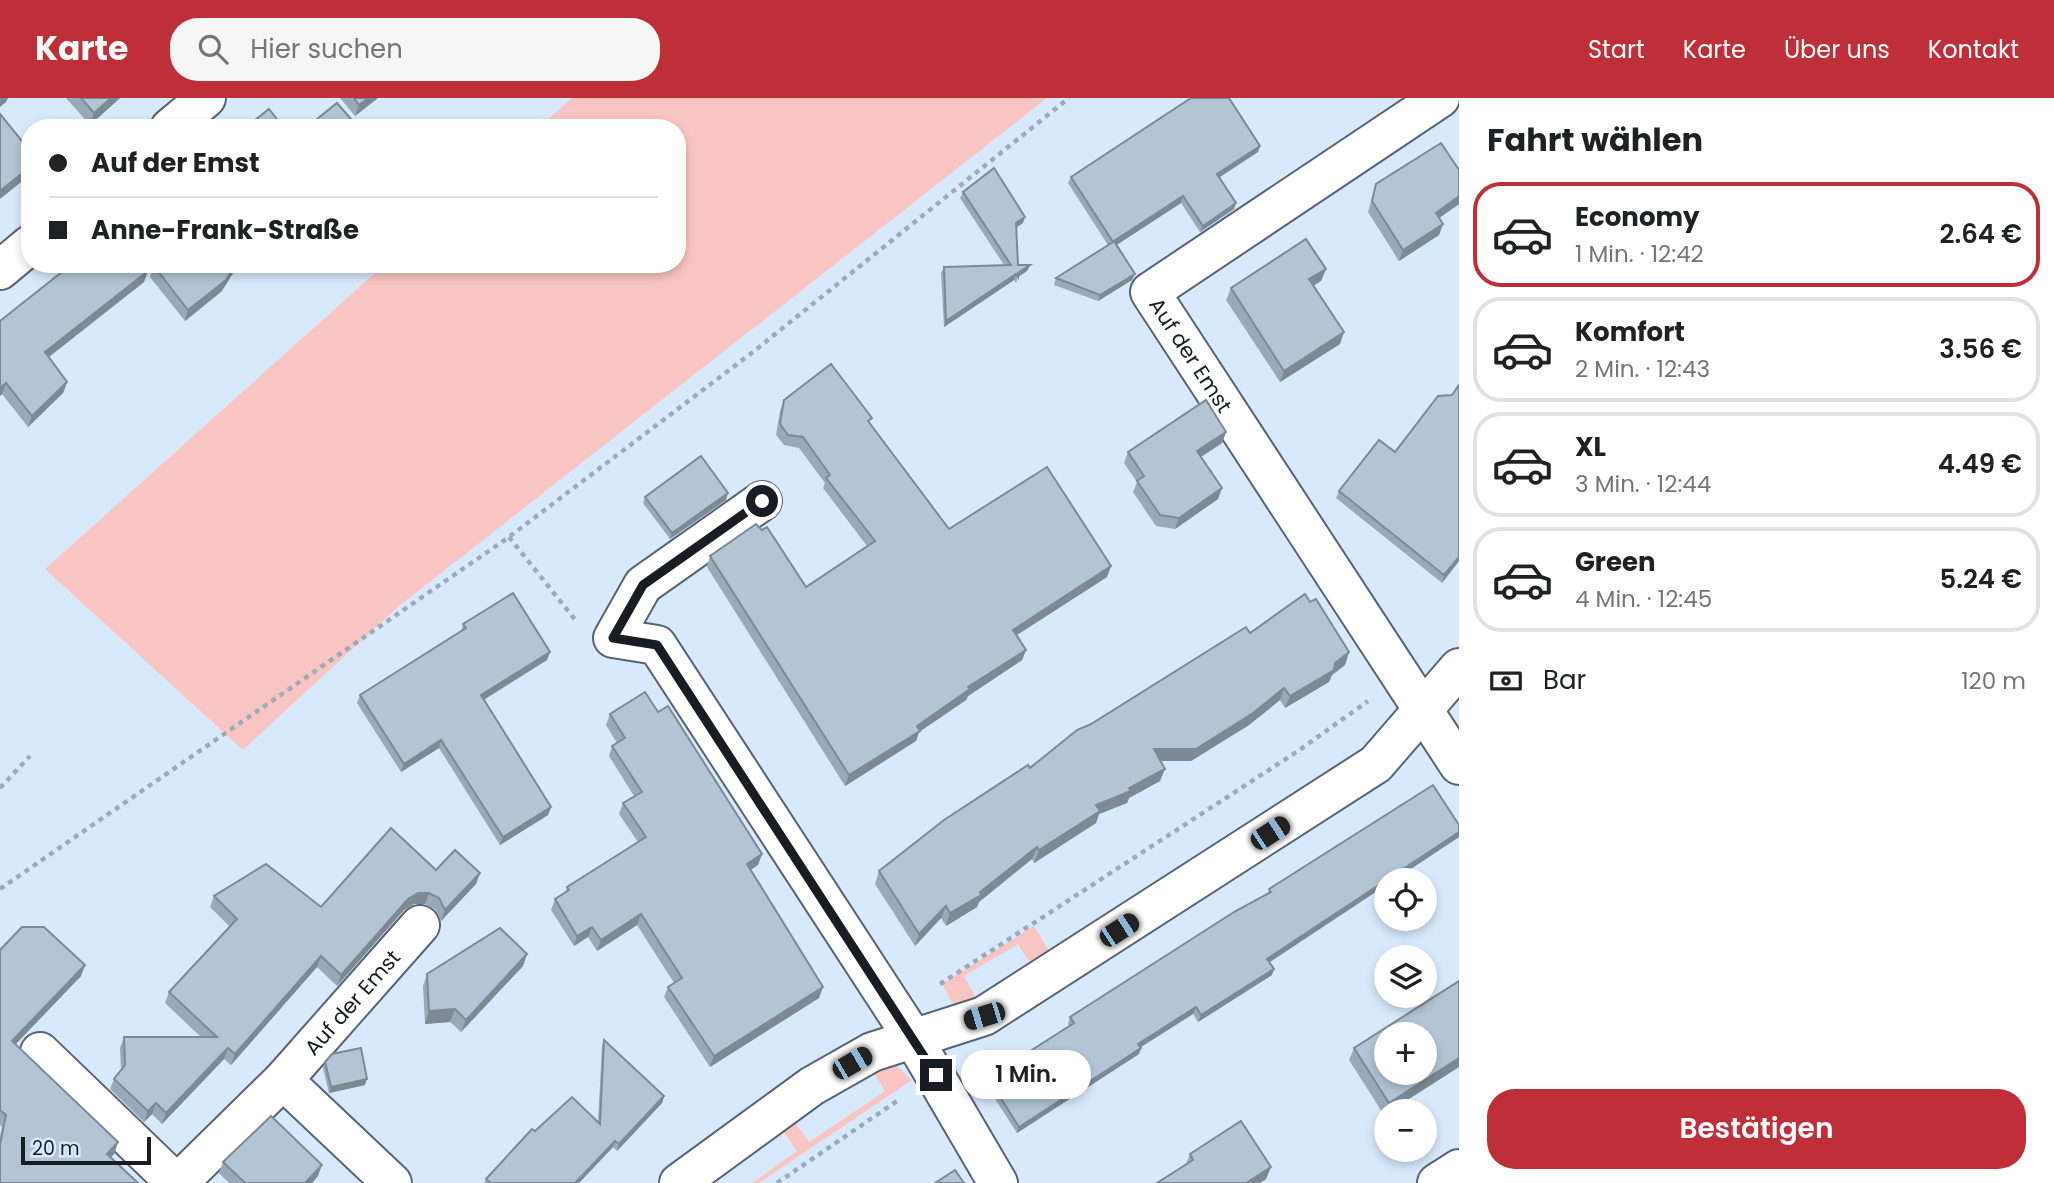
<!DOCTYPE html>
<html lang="de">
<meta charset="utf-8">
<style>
body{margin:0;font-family:Poppins,sans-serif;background:#f6f6f6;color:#202124;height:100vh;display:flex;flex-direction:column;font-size:26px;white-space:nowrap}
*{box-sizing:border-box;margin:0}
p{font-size:23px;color:#757577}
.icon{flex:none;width:38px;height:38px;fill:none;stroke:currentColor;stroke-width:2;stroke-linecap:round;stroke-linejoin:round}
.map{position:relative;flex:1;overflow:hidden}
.panel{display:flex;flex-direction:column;background:#fff;width:595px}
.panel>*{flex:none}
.guide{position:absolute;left:21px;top:21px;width:665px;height:154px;border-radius:28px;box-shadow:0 4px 10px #0003;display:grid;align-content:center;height:154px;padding:0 28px;background:#fff}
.controls{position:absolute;left:1374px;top:770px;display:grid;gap:14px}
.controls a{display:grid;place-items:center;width:63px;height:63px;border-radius:50%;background:#fff;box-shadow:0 4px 10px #0003;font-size:35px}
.scale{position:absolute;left:21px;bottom:18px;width:130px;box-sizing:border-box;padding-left:7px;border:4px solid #171d23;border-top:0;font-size:19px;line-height:24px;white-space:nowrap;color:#171d23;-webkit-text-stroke:5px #d8e9fc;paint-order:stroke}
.end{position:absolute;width:32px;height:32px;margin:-16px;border:9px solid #171d23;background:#fff;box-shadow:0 0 0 4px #fff}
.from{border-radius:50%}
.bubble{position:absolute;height:49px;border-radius:24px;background:#fff;box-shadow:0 4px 10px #0003;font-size:23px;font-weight:600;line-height:49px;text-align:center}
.car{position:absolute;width:21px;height:42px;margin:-21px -10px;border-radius:9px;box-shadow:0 0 5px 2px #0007;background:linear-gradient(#222 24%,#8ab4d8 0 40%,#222 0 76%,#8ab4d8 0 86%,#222 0)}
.guide b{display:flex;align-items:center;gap:24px;height:66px;font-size:26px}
.guide b+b{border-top:2px solid #e0e0e0}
.guide i{width:18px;height:18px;background:#202124}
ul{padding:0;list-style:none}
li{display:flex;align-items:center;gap:21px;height:105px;margin:0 14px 10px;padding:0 14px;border:4px solid #e0e0e0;border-radius:28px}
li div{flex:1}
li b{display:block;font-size:26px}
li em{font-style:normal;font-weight:600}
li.current{border-color:#bf2f39}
li>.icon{width:63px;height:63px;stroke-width:1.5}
h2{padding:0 28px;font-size:32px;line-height:84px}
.pay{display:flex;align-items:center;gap:18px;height:77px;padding:0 28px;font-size:26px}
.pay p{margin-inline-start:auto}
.action{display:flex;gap:14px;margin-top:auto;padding:14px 28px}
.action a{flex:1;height:80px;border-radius:28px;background:#bf2f39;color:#fff;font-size:28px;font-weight:600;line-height:80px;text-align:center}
header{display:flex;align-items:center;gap:42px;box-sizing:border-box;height:98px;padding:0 35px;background:#bf2f39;color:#fff}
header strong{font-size:33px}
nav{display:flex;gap:38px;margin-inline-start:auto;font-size:24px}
.search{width:490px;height:63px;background:#f6f6f6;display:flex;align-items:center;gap:18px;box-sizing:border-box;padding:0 24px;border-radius:28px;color:#757577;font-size:26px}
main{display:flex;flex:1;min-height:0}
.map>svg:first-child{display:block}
.green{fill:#f9c5c2}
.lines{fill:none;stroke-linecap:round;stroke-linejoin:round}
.minor-casing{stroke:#566474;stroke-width:42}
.path{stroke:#9daab9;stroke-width:4.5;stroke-dasharray:5 5;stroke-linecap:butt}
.minor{stroke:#fff;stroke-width:38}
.wall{fill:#9aa9b7}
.shaded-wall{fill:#7d8995}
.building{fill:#b3c4d5;stroke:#7d8995;stroke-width:2;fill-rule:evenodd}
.route{stroke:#171d23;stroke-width:9}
.labels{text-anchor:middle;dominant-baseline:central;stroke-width:5;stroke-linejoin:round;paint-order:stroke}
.street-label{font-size:21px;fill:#171d23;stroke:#d8e9fc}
</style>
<header>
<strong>Karte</strong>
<div class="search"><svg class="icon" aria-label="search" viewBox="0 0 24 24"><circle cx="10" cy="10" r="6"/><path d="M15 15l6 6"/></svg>Hier suchen</div>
<nav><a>Start</a><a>Karte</a><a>Über uns</a><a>Kontakt</a></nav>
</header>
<main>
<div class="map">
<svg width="1459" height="1085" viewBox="0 0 1459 1085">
<rect width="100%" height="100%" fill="#d8e9fc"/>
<g class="green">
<polygon points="572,0 1047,0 399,508 243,652 45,471 385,166 677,166 677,30 538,30"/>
<polygon points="1034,828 1051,856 1032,868 1018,846 964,878 976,900 954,908 942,886"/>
<polygon points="882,967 897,968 912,982 759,1085 752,1085 797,1053 782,1031 794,1023 809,1044 885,993 872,972"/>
</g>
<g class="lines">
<g class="minor-casing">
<g id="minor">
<path id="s1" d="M1440,0L1150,194L1459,667"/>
<polyline points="170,30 206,0"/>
<polyline points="0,172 30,147"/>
<polyline points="762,403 643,487 613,540 657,547 913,940 998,1085"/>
<polyline points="40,954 176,1085"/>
<polyline points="178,1085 283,982"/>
<path id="s2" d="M392,1085L283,982L420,827"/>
<polyline points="679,1085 812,988 872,954 984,918 1376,666 1459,570"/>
<polyline points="1437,1085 1459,1071"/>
</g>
</g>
<g class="path">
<polyline points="509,439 577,524"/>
<polyline points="0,690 30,658"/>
<polyline points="0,791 509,439 753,254 1069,0"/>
<polyline points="940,886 1298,653 1368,603"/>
<polyline points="777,1085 900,1001"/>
</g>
<use href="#minor" class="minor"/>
</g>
<g class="wall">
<polygon points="66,0 120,0 90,27"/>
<polygon points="340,0 378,0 355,18"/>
<polygon points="1260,48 1258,54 1220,79 1234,111 1200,134 1181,105 1116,147 1132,182 1098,203 1054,187 1056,180 1108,147 1068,85 1071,79"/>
<polygon points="1376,86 1459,106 1439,120 1443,126 1439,137 1399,163 1368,114"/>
<polygon points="963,94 1023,125 1016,129 1018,167 1030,167 1027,173 1018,179 1016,185 1014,182 944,229 941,175 944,169 1004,167 960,100"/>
<polygon points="154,168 222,193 185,223 150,179"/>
<polygon points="1326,171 1321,183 1314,187 1340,246 1280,284 1226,202 1231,190"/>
<polygon points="144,184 49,259 67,284 63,295 28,329 2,296 0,298 0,223"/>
<polygon points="1452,297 1459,463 1442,485 1336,400 1339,393 1395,354"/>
<polygon points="784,302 870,326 949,431 1107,479 1017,537 1026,552 1022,562 968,598 966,602 919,634 916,643 845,688 707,469 710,458 806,489 867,448 823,390 825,385 799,350 784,347 776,337 780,313"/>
<polygon points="1226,334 1222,345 1201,359 1218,401 1175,431 1156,428 1133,394 1137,384 1124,365 1128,354"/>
<polygon points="645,399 726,402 670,441 643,405"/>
<polygon points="463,526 550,554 547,562 484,602 551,709 548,717 500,747 439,650 401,674 357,605 360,597 461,534"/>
<polygon points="1250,535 1349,554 1345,567 1332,577 1329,584 1285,610 1280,602 1249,627 1191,663 1161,663 1160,683 1129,700 1127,705 1099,716 1096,725 1034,765 1032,761 979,804 977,809 946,828 941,820 915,848 875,786 879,773 1091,626"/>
<polygon points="658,614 762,756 758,767 751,772 819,900 710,969 664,899 668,889 674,885 637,827 597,853 588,839 574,848 551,812 555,801 565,795 567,789 638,744 619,716 623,705 634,698 609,658 612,648 617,645 606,627 610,616"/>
<polygon points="1459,727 1459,739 1270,864 1272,877 1198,924 1193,916 1141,949 1139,956 1017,1035 986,987 988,980 1069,928 1068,926 1070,919 1268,796 1269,791"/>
<polygon points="436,772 480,775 476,786 441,823 435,811 425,806 414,806 404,812 337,888 317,869 231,967 224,961 162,1026 152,1016 144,1024 110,991 114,981 121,972 120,950 124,939 201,939 165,905 169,894 230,829 210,809 214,798 321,809"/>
<polygon points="0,852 81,878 16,946 118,1044 114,1056 110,1060 0,1085 0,1038 2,1029 0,1027"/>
<polygon points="523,868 461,934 450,924 425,926 423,888 427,876"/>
<polygon points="604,942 664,998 662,1005 617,1053 613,1049 579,1085 484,1085 486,1081 535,1033 598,1024 602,948"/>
<polygon points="1354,950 1459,969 1390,1013 1386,1013 1386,1016 1384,1017 1349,962"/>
<polygon points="325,964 365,987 329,995 323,970"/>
<polygon points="1190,1056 1271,1069 1266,1081 1260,1085 1157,1085 1186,1066"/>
<polygon points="223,1064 318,1078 312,1085 229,1085 219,1075"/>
</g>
<g class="shaded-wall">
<polygon points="0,0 8,0 6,4 0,9"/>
<polygon points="111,0 120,0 90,27 94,15"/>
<polygon points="368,0 378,0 355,18 359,7"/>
<polygon points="1260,48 1258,54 1215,82 1217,76"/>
<polygon points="30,69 30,77 0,101 0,93"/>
<polygon points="1183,98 1181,105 1112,150 1114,143"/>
<polygon points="1459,98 1459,106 1432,125 1436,115"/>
<polygon points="1236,105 1234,111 1200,134 1203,128"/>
<polygon points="1025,119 1023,125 1014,131 1016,125"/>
<polygon points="1443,126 1439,137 1399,163 1403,152"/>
<polygon points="236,166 239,166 222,193 185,223 188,212"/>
<polygon points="1030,167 1027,173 1018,179 1018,175"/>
<polygon points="1326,171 1321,183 1305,193 1309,181"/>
<polygon points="148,173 144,184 41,265 45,254"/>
<polygon points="1016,176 1014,182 944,229 946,223"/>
<polygon points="1135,176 1132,182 1098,203 1100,197"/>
<polygon points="1344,234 1340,246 1280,284 1284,273"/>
<polygon points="67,284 63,295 28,329 32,318"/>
<polygon points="6,285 2,296 0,298 0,290"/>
<polygon points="1226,334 1222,345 1193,364 1197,353"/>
<polygon points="1222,390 1218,401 1175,431 1179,420"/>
<polygon points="728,395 726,402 670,441 672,435"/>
<polygon points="1459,459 1459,463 1442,485 1444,477"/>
<polygon points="1111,468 1107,479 1009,542 1013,532"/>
<polygon points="1026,552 1022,562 968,598 966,602 919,634 916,643 845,688 849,677 968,589"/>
<polygon points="550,554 547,562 478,605 481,597"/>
<polygon points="1349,554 1345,567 1332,577 1329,584 1285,610 1290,598"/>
<polygon points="1284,590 1280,602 1249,627 1191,663 1149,663 1154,651"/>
<polygon points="441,642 439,650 401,674 404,666"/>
<polygon points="1165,671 1160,683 1129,700 1127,705 1099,716 1096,725 1034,765 1039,752 1096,707"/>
<polygon points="551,709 548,717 500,747 503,739"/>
<polygon points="1459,734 1459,739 1394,782 1386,782"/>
<polygon points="1037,749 1032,761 979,804 977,809 946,828 950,815 980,794"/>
<polygon points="762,756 758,767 743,776 747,766"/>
<polygon points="480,775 476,786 441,823 445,812"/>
<polygon points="1386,782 1386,787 1265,867 1267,861"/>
<polygon points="418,795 429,795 425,806 414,806 404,812 337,888 341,877 408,801"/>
<polygon points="946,808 941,820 915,848 919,836"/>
<polygon points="641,816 637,827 597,853 601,842"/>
<polygon points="592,829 588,839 574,848 577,838"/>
<polygon points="527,856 523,868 461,934 466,922"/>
<polygon points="321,858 317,869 231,967 235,956"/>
<polygon points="85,867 81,878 8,954 12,943"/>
<polygon points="1274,871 1272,877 1198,924 1201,917"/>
<polygon points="823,889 819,900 710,969 714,958"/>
<polygon points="1196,909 1193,916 1136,952 1138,946"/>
<polygon points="455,911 450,924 425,926 429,913"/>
<polygon points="228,950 224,961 162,1026 166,1015"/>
<polygon points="1141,950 1139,956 1017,1035 1019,1029"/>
<polygon points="1459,960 1459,969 1390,1013 1386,1013 1386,1016 1384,1017 1389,1005"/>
<polygon points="367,981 365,987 329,995 331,989"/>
<polygon points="664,998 662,1005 617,1053 619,1046"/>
<polygon points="156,1005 152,1016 144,1024 148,1013"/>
<polygon points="615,1043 613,1049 579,1085 575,1085"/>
<polygon points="118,1044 114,1056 102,1068 107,1056"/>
<polygon points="322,1067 318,1078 312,1085 305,1085"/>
<polygon points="1271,1069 1266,1081 1260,1085 1246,1085"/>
</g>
<g class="building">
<polygon points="81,0 111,0 94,15"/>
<polygon points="354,0 368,0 359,7"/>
<polygon points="1191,0 1229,0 1260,48 1217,76 1236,105 1203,128 1183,98 1114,143 1135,176 1100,197 1056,180 1113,144 1071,79"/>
<polygon points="337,5 359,30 306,30"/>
<polygon points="269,11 284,30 245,30"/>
<polygon points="0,16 30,53 30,69 0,93"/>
<polygon points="1441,45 1459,72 1459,98 1436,115 1443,126 1403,152 1372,103 1376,86"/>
<polygon points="994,70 1025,119 1016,125 1018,167 1030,167 1018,175 1018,179 1016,176 946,223 944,169 1011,167 963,94"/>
<polygon points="1306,141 1326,171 1309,181 1344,234 1284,273 1231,190"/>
<polygon points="72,166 143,166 148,173 45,254 67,284 32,318 6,285 0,290 0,223"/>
<polygon points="156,166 236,166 226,182 188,212 154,168"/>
<polygon points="831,266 872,320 868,323 949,431 1047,369 1111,468 1013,532 1026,552 968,589 970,591 917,628 920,633 849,677 710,458 756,426 762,432 767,429 806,489 875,443 826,380 830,377 803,339 788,337 780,326 784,302"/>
<polygon points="1459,287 1459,459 1444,477 1339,393 1379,342 1395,354 1438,298 1452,297"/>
<polygon points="1206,302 1226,334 1197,353 1222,390 1179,420 1160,417 1137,383 1144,378 1128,354"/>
<polygon points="701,358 728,395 672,435 645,399"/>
<polygon points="513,495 550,554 481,597 551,709 503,739 441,642 404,666 360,597 466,530 463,526"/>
<polygon points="1305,496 1310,504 1316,501 1349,554 1335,565 1334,572 1290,598 1284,590 1253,615 1196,651 1154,651 1165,671 1129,690 1131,693 1096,707 1100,713 1039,752 1037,749 980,794 981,797 950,815 946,808 919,836 879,773 944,722 1028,667 1030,670 1077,632 1091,626 1246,529 1250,535"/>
<polygon points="645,594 658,614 668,608 762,756 747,766 823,889 714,958 668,889 682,880 641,816 601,842 592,829 577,838 555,801 569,792 567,789 646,739 623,705 642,694 612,648 625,640 610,616"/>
<polygon points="1433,687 1459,727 1459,734 1267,861 1274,871 1201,917 1196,909 1138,946 1141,950 1019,1029 988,980 1074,925 1070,919 1234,814 1271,794 1269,791"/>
<polygon points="391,730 436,772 455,752 480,775 445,812 439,800 429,795 418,795 408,801 341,877 321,858 235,956 228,950 166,1015 156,1005 148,1013 114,981 125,967 124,939 217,939 169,894 237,821 214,798 266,766 321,809"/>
<polygon points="22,829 44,829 85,867 12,943 118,1044 107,1056 138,1085 0,1085 0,1047 6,1017 0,1012 0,852"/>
<polygon points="500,830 527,856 466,922 455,911 429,913 427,876"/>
<path d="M1459,883V960L1389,1005L1354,950ZM1386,936H1424V975H1386Z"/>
<polygon points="604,942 664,998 619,1046 615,1043 575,1085 491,1085 486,1081 532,1031 535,1033 572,999 600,1026"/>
<polygon points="361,950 367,981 331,989 325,964 332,956"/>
<polygon points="271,1018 322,1067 305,1085 245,1085 223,1064"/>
<polygon points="1241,1023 1271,1069 1246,1085 1157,1085 1193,1062 1190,1056"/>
<polygon points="955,1072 964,1085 935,1085"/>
</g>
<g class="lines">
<polyline class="route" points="762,403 643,487 613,540 657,547 936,977"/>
</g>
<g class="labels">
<g class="street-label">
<text stroke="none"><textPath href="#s1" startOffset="424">Auf der Emst</textPath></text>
<text stroke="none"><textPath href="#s2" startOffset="254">Auf der Emst</textPath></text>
</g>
</g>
</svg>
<div class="controls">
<a><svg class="icon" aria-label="locate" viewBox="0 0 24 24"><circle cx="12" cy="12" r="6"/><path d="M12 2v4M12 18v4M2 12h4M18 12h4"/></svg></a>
<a><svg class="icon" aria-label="layers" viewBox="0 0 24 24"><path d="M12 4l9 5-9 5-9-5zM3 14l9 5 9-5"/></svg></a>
<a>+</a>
<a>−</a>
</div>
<div class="scale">20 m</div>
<i class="end from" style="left:762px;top:403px"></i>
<i class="end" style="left:936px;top:977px"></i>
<div class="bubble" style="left:961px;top:952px;width:130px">1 Min.</div>
<i class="car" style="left:1270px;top:735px;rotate:57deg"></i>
<i class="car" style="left:1119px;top:832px;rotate:57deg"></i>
<i class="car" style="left:984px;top:918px;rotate:253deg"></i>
<i class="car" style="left:852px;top:965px;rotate:60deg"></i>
<div class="guide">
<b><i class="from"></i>Auf der Emst</b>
<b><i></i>Anne-Frank-Straße</b>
</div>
</div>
<section class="panel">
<h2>Fahrt wählen</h2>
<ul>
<li class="current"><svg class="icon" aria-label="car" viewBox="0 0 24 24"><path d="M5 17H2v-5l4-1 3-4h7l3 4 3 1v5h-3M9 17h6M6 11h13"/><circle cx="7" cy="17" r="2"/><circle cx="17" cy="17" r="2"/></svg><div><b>Economy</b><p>1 Min. · 12:42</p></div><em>2.64 €</em></li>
<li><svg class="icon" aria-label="car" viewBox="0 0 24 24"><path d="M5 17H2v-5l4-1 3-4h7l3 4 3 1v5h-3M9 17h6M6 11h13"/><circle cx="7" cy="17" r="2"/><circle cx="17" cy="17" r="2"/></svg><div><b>Komfort</b><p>2 Min. · 12:43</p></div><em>3.56 €</em></li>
<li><svg class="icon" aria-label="car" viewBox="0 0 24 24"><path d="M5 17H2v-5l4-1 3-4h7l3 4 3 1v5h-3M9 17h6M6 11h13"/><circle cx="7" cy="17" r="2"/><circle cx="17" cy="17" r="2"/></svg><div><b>XL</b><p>3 Min. · 12:44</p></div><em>4.49 €</em></li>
<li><svg class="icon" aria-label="car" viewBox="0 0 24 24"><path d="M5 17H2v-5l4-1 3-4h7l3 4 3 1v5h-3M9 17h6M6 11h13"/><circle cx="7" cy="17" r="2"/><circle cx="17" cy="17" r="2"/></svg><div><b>Green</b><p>4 Min. · 12:45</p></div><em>5.24 €</em></li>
</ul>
<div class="pay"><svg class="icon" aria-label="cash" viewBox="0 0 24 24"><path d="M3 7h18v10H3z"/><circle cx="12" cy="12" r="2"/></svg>Bar<p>120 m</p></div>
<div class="action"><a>Bestätigen</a></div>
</section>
</main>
